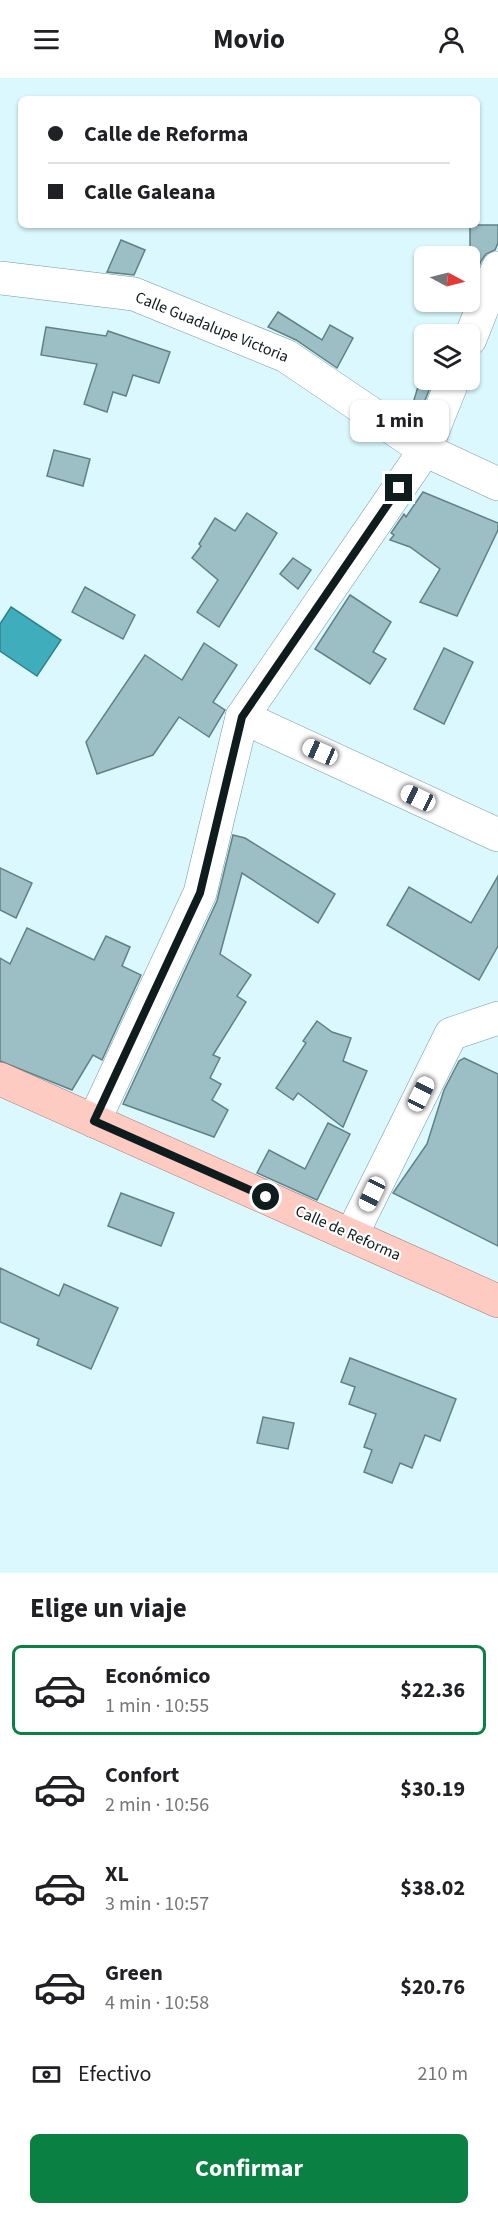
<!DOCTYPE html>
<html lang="es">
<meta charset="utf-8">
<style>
body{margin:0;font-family:"Source Sans 3",sans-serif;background:#f6f6f6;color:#202124;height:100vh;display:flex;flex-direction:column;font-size:22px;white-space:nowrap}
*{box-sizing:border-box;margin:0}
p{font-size:20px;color:#757577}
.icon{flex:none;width:33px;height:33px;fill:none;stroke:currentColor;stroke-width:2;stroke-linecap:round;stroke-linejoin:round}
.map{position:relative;height:1495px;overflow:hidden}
.sheet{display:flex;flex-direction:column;background:#fff;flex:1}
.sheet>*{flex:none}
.hud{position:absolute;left:18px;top:18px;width:462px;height:132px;border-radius:9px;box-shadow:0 2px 4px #0004;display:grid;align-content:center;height:132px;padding:0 30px;background:#fff}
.needle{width:39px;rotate:97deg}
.fabs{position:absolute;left:414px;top:168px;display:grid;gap:12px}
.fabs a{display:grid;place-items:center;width:66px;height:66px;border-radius:9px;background:#fff;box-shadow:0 2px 4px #0004;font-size:30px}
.end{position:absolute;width:27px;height:27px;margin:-14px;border:8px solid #0e1c1e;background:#fff;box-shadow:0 0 0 3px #fff}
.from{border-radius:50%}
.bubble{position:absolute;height:42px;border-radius:9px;background:#fff;box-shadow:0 2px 4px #0004;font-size:20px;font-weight:700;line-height:42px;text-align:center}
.car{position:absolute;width:18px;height:36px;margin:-18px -9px;border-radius:8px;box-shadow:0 0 4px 2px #0007;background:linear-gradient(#fff 24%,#345 0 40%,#fff 0 76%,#345 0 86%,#fff 0)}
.hud b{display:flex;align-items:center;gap:21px;height:57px;font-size:22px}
.hud b+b{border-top:2px solid #e0e0e0}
.hud i{width:15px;height:15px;background:#202124}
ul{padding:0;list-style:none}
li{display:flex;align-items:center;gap:18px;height:90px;margin:0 12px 9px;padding:0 18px;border:3px solid transparent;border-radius:9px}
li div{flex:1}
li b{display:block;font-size:22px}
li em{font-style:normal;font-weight:700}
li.selected{border-color:#0b8043}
li>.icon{width:54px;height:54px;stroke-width:1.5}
h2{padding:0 30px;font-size:27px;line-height:72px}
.pay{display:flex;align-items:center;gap:15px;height:66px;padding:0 30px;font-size:22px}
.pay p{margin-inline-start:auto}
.cta{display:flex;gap:12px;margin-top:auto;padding:12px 30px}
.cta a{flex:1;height:69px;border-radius:9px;background:#0b8043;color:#fff;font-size:24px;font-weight:700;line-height:69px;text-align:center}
header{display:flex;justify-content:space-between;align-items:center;height:78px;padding:0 30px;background:#fff;font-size:27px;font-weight:700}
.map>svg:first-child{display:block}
.water{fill:#40adbd;stroke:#31828d;stroke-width:1.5}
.building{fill:#9bbfc5;stroke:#5f8287;stroke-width:1.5}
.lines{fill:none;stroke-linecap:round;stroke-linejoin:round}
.minor-casing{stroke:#75989e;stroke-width:34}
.major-casing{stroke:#aa786f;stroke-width:34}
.minor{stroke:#fff;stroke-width:33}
.major{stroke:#fecbc2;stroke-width:33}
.route{stroke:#0e1c1e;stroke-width:8}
.labels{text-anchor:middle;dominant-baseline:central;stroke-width:4.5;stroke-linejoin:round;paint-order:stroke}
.street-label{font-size:16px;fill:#0e1c1e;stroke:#fff}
</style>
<header><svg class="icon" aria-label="menu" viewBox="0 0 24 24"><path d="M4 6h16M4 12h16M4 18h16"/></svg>Movio<svg class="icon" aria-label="person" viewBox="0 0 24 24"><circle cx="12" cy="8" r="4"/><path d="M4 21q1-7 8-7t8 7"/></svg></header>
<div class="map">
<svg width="498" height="1495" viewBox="0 0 498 1495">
<rect width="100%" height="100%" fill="#daf8fd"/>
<polygon class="water" points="11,529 61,562 37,598 0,573 0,546"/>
<g class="building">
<polygon points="470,147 498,147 498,165 495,172 486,176 481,183 470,211"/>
<polygon points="121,162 145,172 134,197 107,194"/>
<polygon points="278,234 322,262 330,247 353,260 337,290 296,262 268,249"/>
<polygon points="46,249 106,258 108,253 170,274 159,305 133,297 126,318 113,314 107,334 84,326 97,286 41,277"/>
<polygon points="420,302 433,302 420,335 411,332"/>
<polygon points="54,372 90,381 83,408 47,398"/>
<polygon points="423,414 498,445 498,452 457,538 420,524 440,491 410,469 390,462 394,457 391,455 404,436 406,439"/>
<polygon points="247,435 277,455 219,549 197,534 218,502 192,480 201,468 199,466 215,440 235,453"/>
<polygon points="293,480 311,492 298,511 280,496"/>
<polygon points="85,509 135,537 123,561 72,534"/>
<polygon points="350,517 391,544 373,574 386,581 370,606 315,571"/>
<polygon points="204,565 237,587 213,624 225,632 209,659 179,639 153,677 97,696 86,664 145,577 182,602"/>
<polygon points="444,570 473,584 444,646 414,631"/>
<polygon points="233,757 245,760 335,816 318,845 242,795 220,876 251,897 237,918 246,924 213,977 220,980 210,1000 221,1006 212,1022 228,1032 214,1059 123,1026 217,823"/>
<polygon points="0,790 32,805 16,840 0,832"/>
<polygon points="498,798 498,868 479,902 387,847 409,809 471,845"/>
<polygon points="27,850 94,882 106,858 130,869 122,888 141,897 102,982 93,977 72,1012 0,983 0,880 10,886"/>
<polygon points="317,943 332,954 351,960 343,983 367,993 343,1049 298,1015 293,1022 276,1010 306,965 303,963"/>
<polygon points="464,980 498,996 498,1168 393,1115 427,1066 444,1012 459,983"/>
<polygon points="328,1045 350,1056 317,1122 257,1095 269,1072 305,1091"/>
<polygon points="121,1115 174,1135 161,1168 108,1148"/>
<polygon points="0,1190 59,1218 64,1206 118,1230 91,1291 37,1267 39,1261 0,1244"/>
<polygon points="350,1280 456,1321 440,1363 425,1357 412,1390 400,1385 392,1405 364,1394 372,1372 364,1369 376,1336 349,1326 355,1309 341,1304"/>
<polygon points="263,1339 294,1345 288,1371 257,1365"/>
</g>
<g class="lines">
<g class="minor-casing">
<g id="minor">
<polyline points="0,200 134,216 286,278 425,372 498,406"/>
<polyline points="470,261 498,190"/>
<polyline points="242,639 498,757"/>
<polyline points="94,1043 200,815 242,639 425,372 453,302"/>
<polyline points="352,1156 451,956 498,940"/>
</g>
</g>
<g class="major-casing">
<polyline id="major" points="0,1001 498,1223"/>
</g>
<use href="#minor" class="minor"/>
<use href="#major" class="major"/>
</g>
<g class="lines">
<polyline class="route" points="266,1119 94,1043 200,815 242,639 399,410"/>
</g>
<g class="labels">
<g class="street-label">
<text transform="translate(212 249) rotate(22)">Calle Guadalupe Victoria</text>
<text transform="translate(348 1155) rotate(24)">Calle de Reforma</text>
</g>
</g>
</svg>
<div class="fabs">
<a><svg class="needle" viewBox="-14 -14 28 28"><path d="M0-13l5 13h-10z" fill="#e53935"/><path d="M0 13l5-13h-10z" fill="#757577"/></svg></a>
<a><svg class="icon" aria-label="layers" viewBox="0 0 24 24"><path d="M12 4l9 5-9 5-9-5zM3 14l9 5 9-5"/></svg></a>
</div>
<i class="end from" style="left:266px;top:1119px"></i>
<i class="end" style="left:399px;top:410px"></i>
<div class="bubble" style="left:350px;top:322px;width:99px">1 min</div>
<i class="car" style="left:320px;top:674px;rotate:294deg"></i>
<i class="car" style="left:418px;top:720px;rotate:295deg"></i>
<i class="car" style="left:421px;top:1016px;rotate:26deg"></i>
<i class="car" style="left:372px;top:1116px;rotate:206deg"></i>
<div class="hud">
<b><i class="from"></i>Calle de Reforma</b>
<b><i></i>Calle Galeana</b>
</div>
</div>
<section class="sheet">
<h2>Elige un viaje</h2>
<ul>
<li class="selected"><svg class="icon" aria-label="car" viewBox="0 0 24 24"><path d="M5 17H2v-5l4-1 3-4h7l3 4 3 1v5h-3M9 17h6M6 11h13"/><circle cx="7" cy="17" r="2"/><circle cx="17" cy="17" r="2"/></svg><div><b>Económico</b><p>1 min · 10:55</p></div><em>$22.36</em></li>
<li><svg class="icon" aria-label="car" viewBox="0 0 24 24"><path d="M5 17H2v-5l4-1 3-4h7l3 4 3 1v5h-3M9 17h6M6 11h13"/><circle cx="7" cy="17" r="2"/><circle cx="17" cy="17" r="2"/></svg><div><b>Confort</b><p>2 min · 10:56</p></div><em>$30.19</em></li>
<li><svg class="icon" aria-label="car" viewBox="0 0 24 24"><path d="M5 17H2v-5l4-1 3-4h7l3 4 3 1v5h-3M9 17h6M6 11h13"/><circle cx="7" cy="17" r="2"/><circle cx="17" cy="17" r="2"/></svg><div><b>XL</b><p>3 min · 10:57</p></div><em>$38.02</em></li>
<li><svg class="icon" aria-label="car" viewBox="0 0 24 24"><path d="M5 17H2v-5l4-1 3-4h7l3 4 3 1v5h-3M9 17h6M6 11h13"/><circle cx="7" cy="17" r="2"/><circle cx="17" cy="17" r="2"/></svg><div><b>Green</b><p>4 min · 10:58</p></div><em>$20.76</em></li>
</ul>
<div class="pay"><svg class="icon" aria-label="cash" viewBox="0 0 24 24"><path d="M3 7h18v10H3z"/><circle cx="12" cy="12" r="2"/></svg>Efectivo<p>210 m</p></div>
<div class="cta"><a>Confirmar</a></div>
</section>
